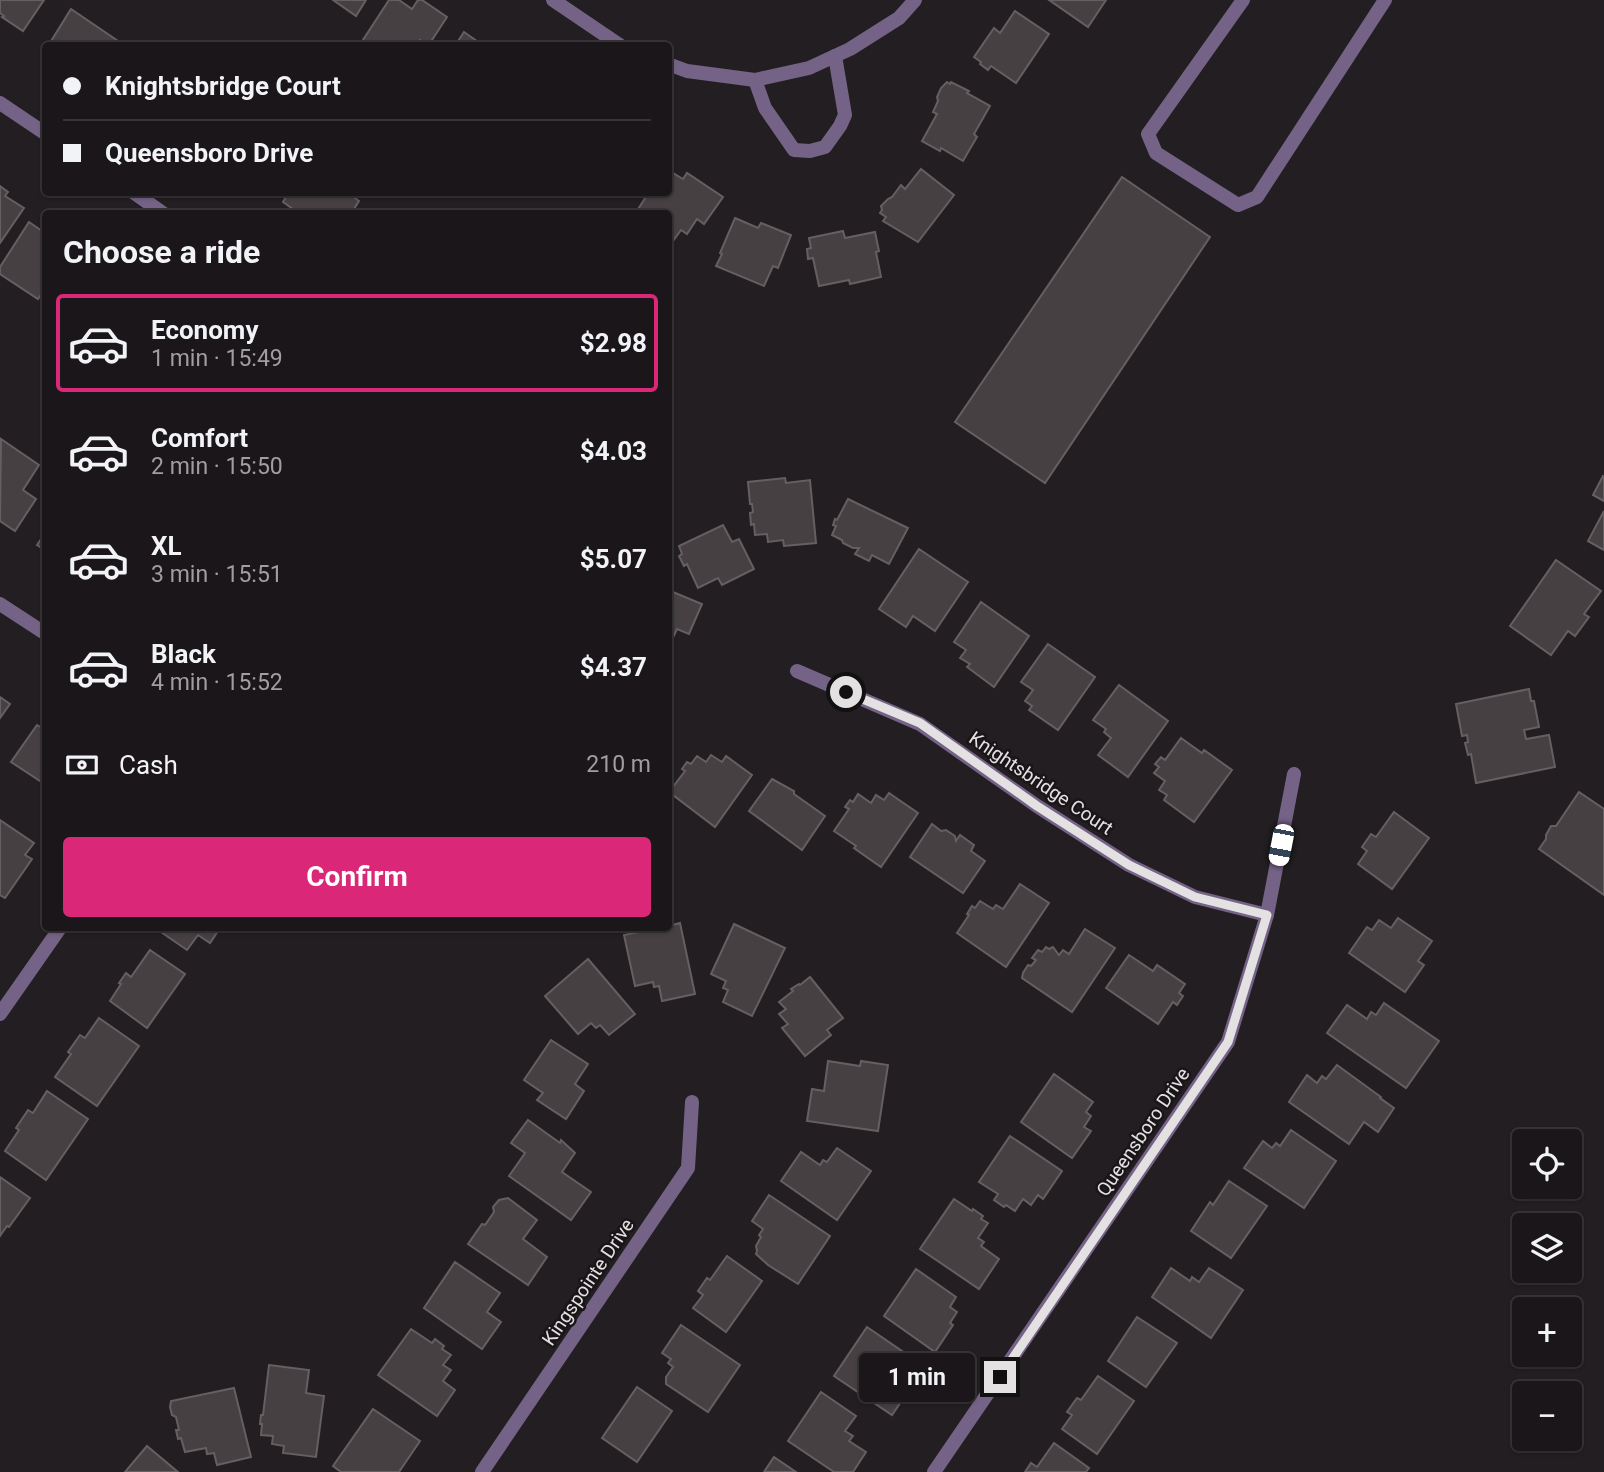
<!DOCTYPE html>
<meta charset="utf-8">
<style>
body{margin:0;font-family:Roboto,sans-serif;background:#272326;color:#f1f3f6;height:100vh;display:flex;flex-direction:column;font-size:26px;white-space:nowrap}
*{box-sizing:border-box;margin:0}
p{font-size:23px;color:#9f9fa2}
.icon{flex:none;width:38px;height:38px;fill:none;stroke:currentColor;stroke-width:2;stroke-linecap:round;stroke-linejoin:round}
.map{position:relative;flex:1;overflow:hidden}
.details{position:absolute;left:42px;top:210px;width:630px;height:721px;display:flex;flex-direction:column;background:#1a1619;border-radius:7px;box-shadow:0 2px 5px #0004,0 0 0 2px #383538}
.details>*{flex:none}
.top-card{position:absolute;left:42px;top:42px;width:630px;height:154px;border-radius:7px;box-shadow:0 2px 5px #0004,0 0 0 2px #383538;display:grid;align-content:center;height:154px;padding:0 21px;background:#1a1619}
.buttons{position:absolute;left:1512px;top:1129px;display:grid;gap:14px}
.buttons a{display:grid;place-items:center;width:70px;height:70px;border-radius:7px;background:#1a1619;box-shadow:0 2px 5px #0004,0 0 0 2px #383538;font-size:35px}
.end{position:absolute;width:32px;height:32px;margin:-16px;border:9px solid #e4e1e3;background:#111;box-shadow:0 0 0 4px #111}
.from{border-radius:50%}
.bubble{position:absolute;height:49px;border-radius:7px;background:#1a1619;box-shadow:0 2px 5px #0004,0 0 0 2px #383538;font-size:23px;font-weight:700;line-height:49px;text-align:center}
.car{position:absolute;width:21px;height:42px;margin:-21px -10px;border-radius:9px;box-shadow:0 0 5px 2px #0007;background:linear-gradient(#fff 24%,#345 0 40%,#fff 0 76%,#345 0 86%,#fff 0)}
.top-card b{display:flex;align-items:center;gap:24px;height:66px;font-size:26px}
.top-card b+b{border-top:2px solid #383538}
.top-card i{width:18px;height:18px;background:#f1f3f6}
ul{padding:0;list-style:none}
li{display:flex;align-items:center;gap:21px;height:98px;margin:0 14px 10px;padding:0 7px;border:4px solid transparent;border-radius:7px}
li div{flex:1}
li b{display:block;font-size:26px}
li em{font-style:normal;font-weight:700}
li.active{border-color:#db2777}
li>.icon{width:63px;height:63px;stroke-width:1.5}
h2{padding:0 21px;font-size:32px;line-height:84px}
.pay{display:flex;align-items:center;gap:18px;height:77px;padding:0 21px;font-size:26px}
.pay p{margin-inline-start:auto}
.button{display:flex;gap:14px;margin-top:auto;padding:14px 21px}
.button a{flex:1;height:80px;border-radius:7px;background:#db2777;color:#fff;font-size:28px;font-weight:700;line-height:80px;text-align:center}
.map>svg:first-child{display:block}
.building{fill:#464042;stroke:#665f61;stroke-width:2}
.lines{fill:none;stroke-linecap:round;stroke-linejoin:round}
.lane{stroke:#756387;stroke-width:14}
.street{stroke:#756387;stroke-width:14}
.route{stroke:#e4e1e3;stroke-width:9}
.labels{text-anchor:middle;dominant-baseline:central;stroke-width:5;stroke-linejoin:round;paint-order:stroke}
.street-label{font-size:19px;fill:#e4e1e3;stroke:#191518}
</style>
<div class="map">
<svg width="1604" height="1472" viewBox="0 0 1604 1472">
<rect width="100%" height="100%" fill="#221e21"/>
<g class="building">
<polygon points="0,0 44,0 23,31 2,17 4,16 0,13"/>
<polygon points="333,0 366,0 356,16"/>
<polygon points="389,0 399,0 412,9 418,0 422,0 447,17 428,46 420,40 416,46 366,46 361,43"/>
<polygon points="1049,0 1106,0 1088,27"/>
<polygon points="71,9 124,45 124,46 48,46"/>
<polygon points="1015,11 1049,34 1016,83 991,66 988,70 980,64 981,62 974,57 994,28 1000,33"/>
<polygon points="464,32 484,46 455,46"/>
<polygon points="947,82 950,84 951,82 969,91 967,93 990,106 974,134 977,137 963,161 941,148 940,151 922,141 937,114 933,112 938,101 937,97 941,88"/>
<polygon points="921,169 954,195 918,242 883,221 886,217 880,213 882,210 881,206 888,199 892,197 901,185 905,189"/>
<polygon points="668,170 683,179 687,173 723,197 704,224 697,219 687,234 681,230 668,248 668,214 635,214 649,192 668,192"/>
<polygon points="1122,177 1210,237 1045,483 955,422"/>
<polygon points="0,186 8,192 5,196 24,208 0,243"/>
<polygon points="289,192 347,192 359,201 351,214 300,214 283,202"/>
<polygon points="735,218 758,228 761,223 791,235 778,268 773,266 764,286 716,266 722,254 720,253"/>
<polygon points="29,222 42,231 46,226 46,287 38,299 0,274 0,267"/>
<polygon points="843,231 845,238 875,232 879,251 876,252 881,277 850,284 849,280 819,286 813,258 808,259 807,249 811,248 809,238"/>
<polygon points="1,439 39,465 23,490 36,499 15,531 0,521"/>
<polygon points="1603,476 1604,477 1604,501 1593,495"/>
<polygon points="785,478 786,483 810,480 816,543 784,546 783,540 768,542 767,534 755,535 754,524 751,525 750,513 753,512 752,504 750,504 748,482"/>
<polygon points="848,499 908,528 889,564 872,555 869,561 855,554 859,548 853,548 843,543 842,540 832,535 836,526 833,525 835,519 837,520"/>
<polygon points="1604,511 1604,550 1588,541"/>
<polygon points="723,525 732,542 739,539 754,569 722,585 718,578 698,588 687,564 684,566 679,556 682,554 679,546"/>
<polygon points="46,532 46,551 37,545"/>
<polygon points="919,549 968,582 935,631 913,616 906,627 879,609"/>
<polygon points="1556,560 1601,591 1584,614 1589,617 1575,636 1568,631 1551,655 1510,626"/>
<polygon points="668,590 702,604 689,634 677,629 668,648"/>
<polygon points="981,602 1029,636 994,687 967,667 970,664 960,658 966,650 954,642"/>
<polygon points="1048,644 1095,677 1058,730 1029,710 1032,706 1025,701 1033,690 1021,682"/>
<polygon points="668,668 673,694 668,695"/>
<polygon points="1119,685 1168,721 1128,777 1098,755 1111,738 1104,732 1106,729 1093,720"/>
<polygon points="1529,689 1531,701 1534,701 1539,727 1524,730 1526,739 1549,735 1555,767 1476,783 1471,754 1468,755 1465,743 1468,742 1467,735 1462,736 1456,704"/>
<polygon points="0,697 10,704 0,718"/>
<polygon points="37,725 46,730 46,785 11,762"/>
<polygon points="1181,738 1202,753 1204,750 1232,770 1194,822 1164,800 1167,795 1159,790 1165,781 1154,773 1159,767 1155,764 1161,757 1165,760"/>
<polygon points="711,755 722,762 726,756 752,775 715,827 669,792 685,771 682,769 687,762 691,764 697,756 706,762"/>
<polygon points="772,779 794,791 794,794 825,816 802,850 749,811"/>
<polygon points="1579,792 1604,809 1604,895 1539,849 1546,839 1546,835 1551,826 1556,826"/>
<polygon points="889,793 918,813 881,867 854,848 856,846 834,831 849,809 845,807 850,800 853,802 858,794 871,803 876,795 884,800"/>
<polygon points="1394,812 1429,838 1392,889 1358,864 1367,851 1362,847 1371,834 1376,837"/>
<polygon points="0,820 34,843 25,855 32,859 5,898 0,895"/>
<polygon points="932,824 941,831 946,830 955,836 956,841 960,835 974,845 971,851 985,861 963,893 910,857"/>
<polygon points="1020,884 1049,903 1006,967 957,933 969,915 967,914 972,906 975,908 980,901 993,909 996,905 1003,909"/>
<polygon points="1398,918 1432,941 1418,961 1424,965 1405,992 1349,953 1367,927 1372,930 1379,920 1391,928"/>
<polygon points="680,923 695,994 662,1001 659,986 654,987 653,982 635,986 624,935 660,928 668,928 668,926"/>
<polygon points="734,924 785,948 752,1016 723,1002 728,990 723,988 726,981 711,974"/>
<polygon points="159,928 220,928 210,943 198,935 187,950 158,930"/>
<polygon points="1085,929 1115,948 1072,1012 1022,978 1023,973 1028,965 1031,966 1036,960 1032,958 1038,950 1042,952 1046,947 1049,949 1053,947 1059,955 1063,950 1069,954"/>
<polygon points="150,950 185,974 147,1028 110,1001 121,984 119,983 126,973 131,977"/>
<polygon points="1129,955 1153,971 1157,965 1185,984 1179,993 1183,996 1177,1005 1173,1002 1158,1024 1106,988"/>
<polygon points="588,959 635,1014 609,1035 600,1025 596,1028 591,1023 578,1034 545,996"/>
<polygon points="810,977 843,1018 827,1030 831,1035 805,1056 782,1028 788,1024 779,1014 786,1009 779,1002 793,991 791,989 799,984 800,985"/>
<polygon points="1384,1003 1439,1041 1406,1088 1327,1033 1347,1005 1367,1019 1371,1012 1376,1015"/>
<polygon points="99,1018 139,1046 97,1106 55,1077 71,1054 68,1052 80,1035 85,1038"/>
<polygon points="551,1040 588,1064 575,1084 584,1091 566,1119 537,1100 543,1093 524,1080"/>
<polygon points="828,1061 860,1066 861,1061 888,1065 878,1131 807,1121 812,1089 824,1091"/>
<polygon points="1337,1065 1381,1097 1380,1098 1394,1108 1378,1132 1364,1122 1349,1144 1289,1102 1307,1075 1317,1083 1322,1076 1326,1079"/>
<polygon points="1054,1074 1093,1102 1086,1112 1091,1116 1084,1127 1091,1131 1072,1158 1021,1122"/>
<polygon points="47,1091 88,1119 46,1180 5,1151 19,1130 16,1128 28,1110 33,1113"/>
<polygon points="528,1120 560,1143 561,1140 575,1153 562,1172 591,1192 571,1220 509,1176 525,1153 511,1143"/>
<polygon points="1291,1130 1336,1161 1304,1208 1244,1168 1263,1141 1272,1148 1276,1143 1280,1146"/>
<polygon points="1010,1136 1062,1171 1043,1199 1038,1195 1031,1205 1023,1199 1015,1211 1006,1205 1004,1207 994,1200 998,1194 979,1182"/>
<polygon points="837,1148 871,1171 837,1220 781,1181 801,1152 820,1165 823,1160 827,1162"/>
<polygon points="0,1177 30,1198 9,1227 7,1226 0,1236"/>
<polygon points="1229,1181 1267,1206 1231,1258 1191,1231 1210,1202 1213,1205"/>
<polygon points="769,1195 830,1236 798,1284 768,1265 756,1254 757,1251 756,1246 761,1237 759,1235 763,1229 752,1221"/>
<polygon points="508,1198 537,1220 523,1239 547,1257 528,1285 468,1244 482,1224 485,1225 494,1212 493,1207 499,1200"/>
<polygon points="954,1199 972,1211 973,1209 983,1216 981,1219 988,1223 978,1238 984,1242 981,1246 999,1259 979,1289 920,1249"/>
<polygon points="727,1256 762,1281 726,1332 693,1308 703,1295 698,1291 707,1278 710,1280"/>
<polygon points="455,1262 500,1293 487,1312 501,1322 482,1349 424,1308"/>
<polygon points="1171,1268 1190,1281 1192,1277 1199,1282 1209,1268 1243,1290 1211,1338 1152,1297"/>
<polygon points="916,1269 956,1297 950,1307 957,1312 950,1323 953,1325 935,1352 884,1316"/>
<polygon points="1137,1317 1177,1343 1146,1387 1108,1361"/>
<polygon points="681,1325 740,1365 708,1412 666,1384 666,1377 673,1367 668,1363 671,1359 662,1353"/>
<polygon points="867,1327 902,1351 892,1365 898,1369 894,1376 911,1387 892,1415 834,1376"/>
<polygon points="411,1329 432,1343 435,1339 444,1346 442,1349 451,1355 443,1365 451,1370 443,1381 455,1390 437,1416 378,1375"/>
<polygon points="269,1365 309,1370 306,1393 324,1396 316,1457 283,1453 284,1446 272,1444 273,1436 261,1435 262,1424 260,1424 261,1415 263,1415"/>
<polygon points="1098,1376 1134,1401 1097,1454 1062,1429 1072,1415 1067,1412 1077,1398 1081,1400"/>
<polygon points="637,1387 672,1411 637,1462 602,1438"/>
<polygon points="234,1388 251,1457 217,1465 214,1453 207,1454 206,1448 185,1452 181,1438 178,1439 176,1430 179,1430 176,1417 172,1415 170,1407 171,1401"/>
<polygon points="821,1392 856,1416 845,1431 853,1436 849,1441 866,1452 853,1472 834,1472 788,1441"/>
<polygon points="373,1409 420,1441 399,1472 341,1472 333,1466"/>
<polygon points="1054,1443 1089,1468 1086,1472 1025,1472 1031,1463 1037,1467"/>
<polygon points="147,1446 178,1472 125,1472"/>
<polygon points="774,1457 796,1472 764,1472"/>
</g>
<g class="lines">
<polyline class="lane" points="1243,0 1148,134 1156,153 1238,205 1257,197 1385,0"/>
<g class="street">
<polyline points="553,0 621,46"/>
<polyline points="668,64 687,71 755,80 809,68 850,49 899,18 915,0"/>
<polyline points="755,80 765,108 794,150 810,151 825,147 840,126 845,115 835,56"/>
<polyline points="0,103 46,134"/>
<polyline points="133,192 164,214"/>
<polyline points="0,604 46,634"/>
<polyline points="797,671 920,724 1037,806 1129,865 1195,897 1267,915"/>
<polyline points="0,1014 60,928"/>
<polyline points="482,1472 688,1168 692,1102"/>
<polyline points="934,1472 1228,1042 1267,915 1294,774"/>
</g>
</g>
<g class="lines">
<polyline class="route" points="846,692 920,723 1037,806 1129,865 1195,897 1267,915 1228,1042 1000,1377"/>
</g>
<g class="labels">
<g class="street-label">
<text transform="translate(1041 783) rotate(34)">Knightsbridge Court</text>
<text transform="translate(1143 1132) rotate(-56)">Queensboro Drive</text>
<text transform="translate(588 1282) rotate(-56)">Kingspointe Drive</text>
</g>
</g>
</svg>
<div class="buttons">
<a><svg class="icon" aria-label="locate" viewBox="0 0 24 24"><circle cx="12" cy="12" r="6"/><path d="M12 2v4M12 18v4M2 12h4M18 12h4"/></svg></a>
<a><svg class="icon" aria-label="layers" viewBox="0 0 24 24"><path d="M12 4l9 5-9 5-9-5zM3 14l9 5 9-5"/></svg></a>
<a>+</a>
<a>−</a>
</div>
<i class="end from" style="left:846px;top:692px"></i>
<i class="end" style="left:1000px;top:1377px"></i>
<div class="bubble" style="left:859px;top:1353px;width:116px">1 min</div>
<i class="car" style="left:1281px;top:845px;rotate:191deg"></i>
<div class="top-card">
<b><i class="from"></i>Knightsbridge Court</b>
<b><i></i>Queensboro Drive</b>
</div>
<section class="details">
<h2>Choose a ride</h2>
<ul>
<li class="active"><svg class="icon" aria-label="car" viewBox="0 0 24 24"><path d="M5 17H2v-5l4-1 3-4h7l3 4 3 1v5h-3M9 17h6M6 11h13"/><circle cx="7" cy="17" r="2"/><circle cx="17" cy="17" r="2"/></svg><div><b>Economy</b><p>1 min · 15:49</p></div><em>$2.98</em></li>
<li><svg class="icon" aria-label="car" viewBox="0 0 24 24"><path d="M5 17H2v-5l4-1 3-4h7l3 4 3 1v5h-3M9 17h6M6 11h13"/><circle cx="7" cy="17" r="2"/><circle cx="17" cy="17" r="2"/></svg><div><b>Comfort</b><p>2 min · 15:50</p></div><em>$4.03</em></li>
<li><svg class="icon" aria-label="car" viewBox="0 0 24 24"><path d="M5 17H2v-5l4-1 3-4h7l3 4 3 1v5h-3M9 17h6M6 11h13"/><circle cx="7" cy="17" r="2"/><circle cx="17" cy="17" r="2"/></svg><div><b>XL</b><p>3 min · 15:51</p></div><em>$5.07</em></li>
<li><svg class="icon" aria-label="car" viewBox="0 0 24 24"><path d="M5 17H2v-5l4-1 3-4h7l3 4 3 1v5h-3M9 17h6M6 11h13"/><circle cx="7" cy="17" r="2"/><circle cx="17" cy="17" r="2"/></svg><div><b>Black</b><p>4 min · 15:52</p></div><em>$4.37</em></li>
</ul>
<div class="pay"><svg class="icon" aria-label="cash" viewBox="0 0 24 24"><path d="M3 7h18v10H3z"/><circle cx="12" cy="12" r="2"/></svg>Cash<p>210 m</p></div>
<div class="button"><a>Confirm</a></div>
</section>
</div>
